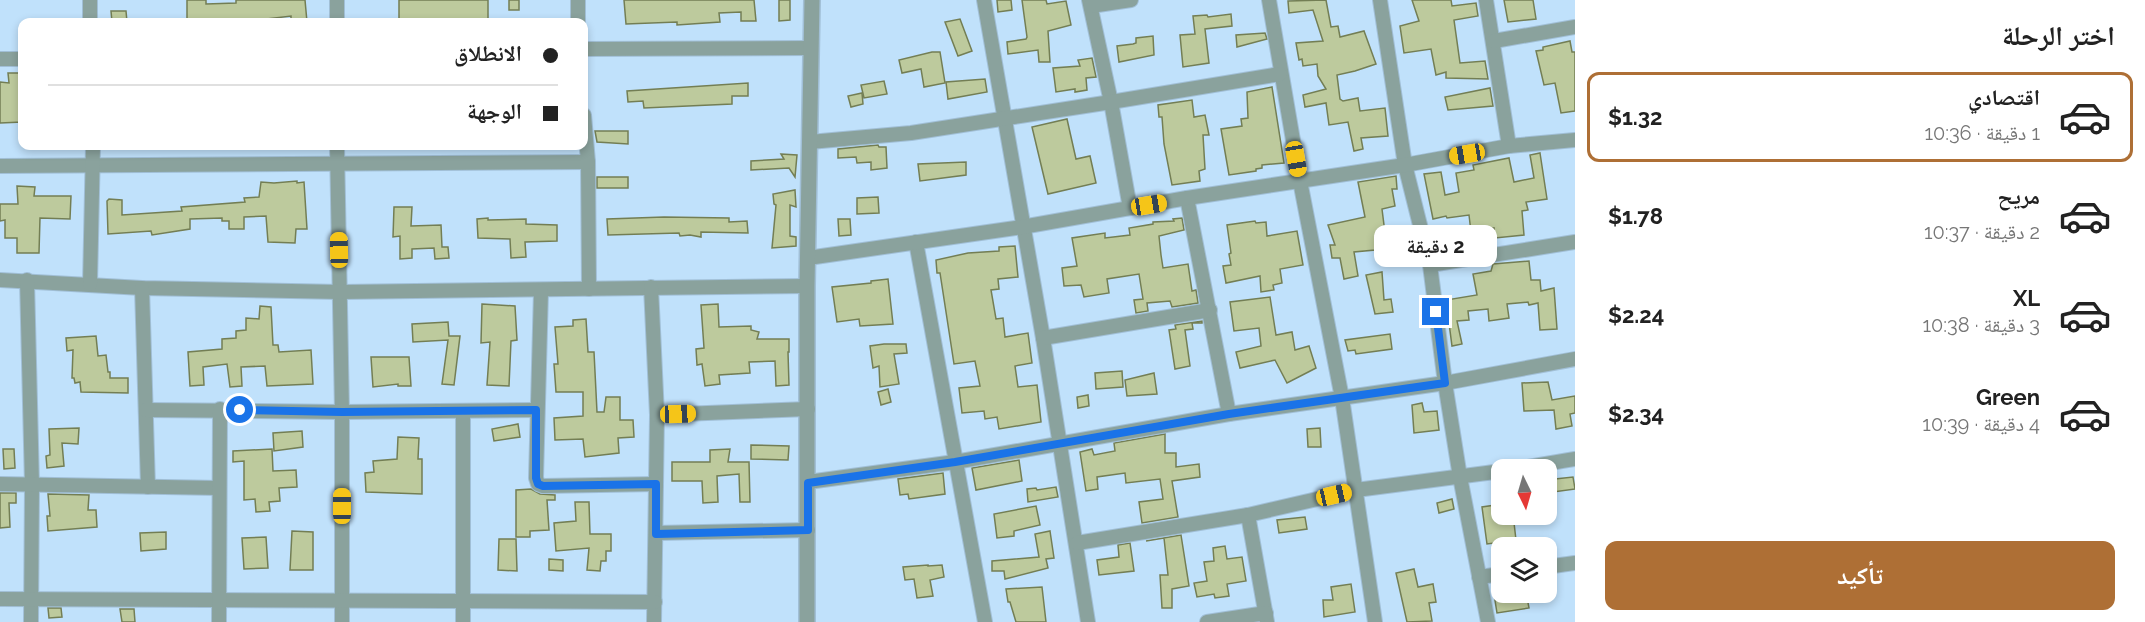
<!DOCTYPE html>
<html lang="ar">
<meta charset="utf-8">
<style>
body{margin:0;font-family:Raleway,"Noto Naskh Arabic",sans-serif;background:#f2f2f2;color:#222;direction:rtl;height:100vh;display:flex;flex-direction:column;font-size:22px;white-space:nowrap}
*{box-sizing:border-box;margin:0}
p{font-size:20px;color:#767676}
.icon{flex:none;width:33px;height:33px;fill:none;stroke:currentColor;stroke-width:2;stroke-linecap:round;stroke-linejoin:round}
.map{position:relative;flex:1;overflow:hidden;direction:ltr}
.drawer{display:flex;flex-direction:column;background:#fff;width:570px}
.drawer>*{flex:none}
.banner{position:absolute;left:18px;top:18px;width:570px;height:132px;border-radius:12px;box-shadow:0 3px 9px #0003;direction:rtl;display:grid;align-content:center;height:132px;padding:0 30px;background:#fff}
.needle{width:39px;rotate:175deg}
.fabs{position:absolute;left:1491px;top:459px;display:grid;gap:12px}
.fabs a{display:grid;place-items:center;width:66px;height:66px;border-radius:12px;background:#fff;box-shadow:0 3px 9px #0003;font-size:30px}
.end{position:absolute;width:27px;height:27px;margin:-14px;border:8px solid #1a73e8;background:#fff;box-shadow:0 0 0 3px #fff}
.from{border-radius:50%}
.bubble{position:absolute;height:42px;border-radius:12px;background:#fff;box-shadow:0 3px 9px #0003;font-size:20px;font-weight:700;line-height:42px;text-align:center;direction:rtl}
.car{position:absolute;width:18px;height:36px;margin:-18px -9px;border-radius:8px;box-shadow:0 0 4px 2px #0007;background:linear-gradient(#f5c518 24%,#345 0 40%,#f5c518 0 76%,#345 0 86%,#f5c518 0)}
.banner b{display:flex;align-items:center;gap:21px;height:57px;font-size:22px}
.banner b+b{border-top:2px solid #e0e0e0}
.banner i{width:15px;height:15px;background:#222}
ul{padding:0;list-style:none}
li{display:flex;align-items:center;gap:18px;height:90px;margin:0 12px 9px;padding:0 18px;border:3px solid transparent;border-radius:12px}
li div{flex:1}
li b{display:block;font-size:22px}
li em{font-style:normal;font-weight:700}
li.on{border-color:#ae6f35}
li>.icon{width:54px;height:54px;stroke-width:1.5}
h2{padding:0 30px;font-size:27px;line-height:72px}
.primary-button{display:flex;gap:12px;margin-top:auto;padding:12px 30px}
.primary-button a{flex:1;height:69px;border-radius:12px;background:#ae6f35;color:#fff;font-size:24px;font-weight:700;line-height:69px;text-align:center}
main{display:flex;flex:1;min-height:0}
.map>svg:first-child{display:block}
.building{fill:#bdca9d;stroke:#737e54;stroke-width:1.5}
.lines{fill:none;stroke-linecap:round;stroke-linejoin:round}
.minor-casing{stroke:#a1bfd6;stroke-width:16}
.tertiary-casing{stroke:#a1bfd6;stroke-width:18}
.minor{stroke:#8aa29d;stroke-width:14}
.tertiary{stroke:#8aa29d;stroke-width:15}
.route{stroke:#1a73e8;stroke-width:8}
</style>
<main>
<section class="drawer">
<h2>اختر الرحلة</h2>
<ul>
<li class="on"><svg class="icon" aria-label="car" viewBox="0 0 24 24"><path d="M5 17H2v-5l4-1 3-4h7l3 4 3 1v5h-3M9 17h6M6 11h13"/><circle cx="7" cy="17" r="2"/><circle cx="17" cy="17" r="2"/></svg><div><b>اقتصادي</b><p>1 دقيقة · 10:36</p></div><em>$1.32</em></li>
<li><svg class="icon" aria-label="car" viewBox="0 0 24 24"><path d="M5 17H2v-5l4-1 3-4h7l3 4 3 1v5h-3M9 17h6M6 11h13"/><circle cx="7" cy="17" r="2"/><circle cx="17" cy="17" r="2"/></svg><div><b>مريح</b><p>2 دقيقة · 10:37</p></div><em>$1.78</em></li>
<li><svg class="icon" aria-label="car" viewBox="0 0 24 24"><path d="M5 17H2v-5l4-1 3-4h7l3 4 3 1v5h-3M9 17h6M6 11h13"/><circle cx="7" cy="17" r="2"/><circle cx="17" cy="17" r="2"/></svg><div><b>XL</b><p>3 دقيقة · 10:38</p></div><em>$2.24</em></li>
<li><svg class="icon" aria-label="car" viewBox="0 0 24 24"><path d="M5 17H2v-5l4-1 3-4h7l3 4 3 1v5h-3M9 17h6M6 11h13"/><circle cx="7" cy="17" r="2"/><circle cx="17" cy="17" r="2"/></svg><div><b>Green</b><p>4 دقيقة · 10:39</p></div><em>$2.34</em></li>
</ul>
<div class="primary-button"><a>تأكيد</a></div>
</section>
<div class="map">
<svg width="1575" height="622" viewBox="0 0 1575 622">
<rect width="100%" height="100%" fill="#c0e1fb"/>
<g class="building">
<polygon points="187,0 206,0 206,4 236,3 236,0 305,0 307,22 291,22 291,16 267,19 267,22 187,22"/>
<rect x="399" y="0" width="89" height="22"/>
<rect x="509" y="0" width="10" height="10"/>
<polygon points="624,0 754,0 756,21 741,21 741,12 719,13 720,22 677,25 677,22 626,24"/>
<polygon points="779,0 790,0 790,20 779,21"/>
<polygon points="997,0 1011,0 1012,10 998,12"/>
<polygon points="1022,0 1046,0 1047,4 1066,1 1071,25 1048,31 1050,62 1039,62 1038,50 1008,54 1007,42 1026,39 1027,37"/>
<polygon points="1326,0 1331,27 1338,26 1340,37 1364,31 1376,64 1355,71 1337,75 1340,99 1343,101 1358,98 1360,111 1385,108 1388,136 1361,138 1363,149 1354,151 1348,122 1329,125 1326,103 1305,107 1303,95 1326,89 1318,76 1317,64 1303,66 1302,59 1299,60 1296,43 1323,41 1313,10 1289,13 1288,1"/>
<polygon points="1412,0 1451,0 1452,6 1476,3 1478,16 1454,20 1460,63 1485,61 1488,79 1446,78 1446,72 1436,75 1431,49 1404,53 1400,26 1419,21"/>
<polygon points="1504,0 1533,0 1536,19 1508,22"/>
<polygon points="111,11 126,11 127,22 112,22"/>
<polygon points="1231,14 1232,26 1205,29 1209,63 1183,67 1180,35 1195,34 1193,16 1207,15 1208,17"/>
<polygon points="960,19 972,51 958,56 945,22"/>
<polygon points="1265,33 1267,39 1237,47 1236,35"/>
<polygon points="1153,36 1154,55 1119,62 1117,46 1133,44 1136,43 1136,38"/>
<polygon points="1570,41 1572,52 1575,52 1575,111 1561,113 1555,83 1544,85 1536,51 1543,50 1543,47"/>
<polygon points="932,52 940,52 945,83 924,87 921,69 902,73 899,60"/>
<polygon points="1092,58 1096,77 1086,78 1087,90 1075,92 1075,89 1056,92 1053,68 1080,66 1078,60"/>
<polygon points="8,73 22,73 22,122 0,123 0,82 9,83"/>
<polygon points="985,79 987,92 948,99 946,82"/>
<polygon points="884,81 887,94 864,98 861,85"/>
<polygon points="748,83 748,96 732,96 732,104 644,108 643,101 628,102 627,91"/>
<polygon points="1272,87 1284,163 1262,165 1262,168 1256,169 1256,171 1229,175 1221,129 1242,126 1241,119 1248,118 1247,92"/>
<polygon points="1490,88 1493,106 1448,110 1445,97"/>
<polygon points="862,93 863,104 851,107 848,96"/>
<polygon points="1192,100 1194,117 1205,115 1209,135 1203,135 1205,169 1199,171 1200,181 1172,185 1164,144 1162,117 1159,117 1158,105"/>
<polygon points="1067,119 1076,159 1090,156 1096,183 1048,194 1032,127"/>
<polygon points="595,131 628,131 628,144 597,142"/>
<polygon points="878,145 879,147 886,147 887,168 871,170 871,162 857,163 856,157 838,158 838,149"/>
<polygon points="1540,153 1547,199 1526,202 1528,210 1522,211 1524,235 1495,238 1494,228 1471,232 1469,215 1447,218 1446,216 1433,219 1424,174 1441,172 1445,195 1459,192 1456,173 1474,170 1473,165 1509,158 1514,182 1534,178 1530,155"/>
<polygon points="781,154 797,155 795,177 789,168 751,170 751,161 784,159"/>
<polygon points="966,162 966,175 920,181 918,164"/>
<polygon points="1396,176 1397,189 1392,189 1395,206 1382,209 1385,233 1375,235 1375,250 1354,252 1358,276 1344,279 1340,258 1332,258 1330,245 1335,245 1328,225 1365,217 1358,182"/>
<rect x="597" y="177" width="31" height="11"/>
<polygon points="297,181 297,183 304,182 307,229 296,229 295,243 268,242 266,216 244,217 244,229 229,229 229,221 222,221 222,218 190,219 190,229 152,235 151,231 108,234 107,201 109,199 122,200 122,215 182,211 181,207 245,202 244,198 259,197 261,182 274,183"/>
<polygon points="17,186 35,187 34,196 71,196 70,219 40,218 39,253 17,253 17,238 5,238 5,220 0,221 0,204 18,204"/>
<polygon points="795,190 796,207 790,205 790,236 796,237 796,246 772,248 776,205 774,204 773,194"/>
<polygon points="878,197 879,213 857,214 857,198"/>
<polygon points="394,207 412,207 411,226 441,225 442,247 448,247 449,258 435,259 434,248 412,249 412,258 400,259 400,236 393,237"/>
<polygon points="664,217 729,218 729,222 747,221 748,233 701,232 701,237 690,235 680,236 679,233 608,235 607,219"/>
<polygon points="488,218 488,220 526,219 526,224 557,225 557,241 525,242 526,257 511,258 510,239 478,238 477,219"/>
<polygon points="1182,218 1184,230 1159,236 1161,255 1163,268 1188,264 1192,291 1196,290 1198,303 1172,307 1170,301 1147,303 1148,311 1136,313 1134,300 1143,299 1139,274 1107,279 1109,293 1084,297 1081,285 1064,286 1062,268 1077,266 1072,238 1105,233 1105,238 1130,235 1129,228 1153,224 1153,222 1174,221 1173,219"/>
<polygon points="838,219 850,219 851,235 839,236"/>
<polygon points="1255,221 1256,223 1266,222 1267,236 1297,231 1303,265 1280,269 1282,283 1273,285 1274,290 1261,292 1260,276 1226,283 1223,266 1231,265 1229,254 1231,253 1227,225"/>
<polygon points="1015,246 1018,277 998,279 999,289 991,290 996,319 1003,318 1005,337 1028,333 1032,363 1015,366 1018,387 1037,385 1041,422 999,429 997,417 985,419 984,411 962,413 959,388 980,386 975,361 954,364 940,273 937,273 936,260 968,253 999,251 999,247"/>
<polygon points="1529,261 1531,280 1540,280 1541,291 1554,288 1557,329 1540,330 1538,303 1529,305 1528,302 1507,304 1509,318 1489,321 1488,309 1468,311 1469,320 1457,321 1462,344 1452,346 1446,300 1477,295 1473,274 1491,271 1493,264"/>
<polygon points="1382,272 1384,300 1391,299 1393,312 1375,314 1366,275"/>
<polygon points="888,279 893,324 860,326 859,319 837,322 832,287 871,283 871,281"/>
<polygon points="1270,297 1276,335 1292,332 1295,350 1309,346 1316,368 1287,383 1275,360 1240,368 1236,352 1261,346 1259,328 1234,331 1230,302"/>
<polygon points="482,304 515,306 517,340 511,341 509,386 487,385 490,342 481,343"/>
<polygon points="718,304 719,327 751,326 751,330 759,332 757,339 789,339 789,352 788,352 789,385 776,386 775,361 749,362 750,373 719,375 720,384 705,386 702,364 697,365 696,349 704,348 701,305"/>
<polygon points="260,306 271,307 273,345 278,345 279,352 311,350 313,384 267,386 265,366 241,367 242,386 230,387 227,364 203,367 204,385 190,386 188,352 222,349 222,339 236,338 236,331 246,330 246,318 259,319"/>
<polygon points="586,319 588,352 594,352 597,412 604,412 606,397 620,397 620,420 633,420 634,437 618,438 619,453 585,457 583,439 555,440 554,418 583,416 583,392 556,392 554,364 558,364 555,327 573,326 573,320"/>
<polygon points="1202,321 1202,323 1192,323 1193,329 1185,330 1190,366 1175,369 1169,330 1176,329 1175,325"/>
<polygon points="448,322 449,336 460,336 454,385 442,384 448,340 413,342 412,324"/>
<polygon points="1390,334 1392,349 1356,354 1355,350 1348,351 1345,340"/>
<polygon points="96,336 98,356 106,355 108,372 110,372 110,378 128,378 128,393 81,392 80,382 75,383 74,378 72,378 73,350 67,351 66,338"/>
<polygon points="884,344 906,344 907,353 894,354 899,384 880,387 879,366 873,368 870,346"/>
<polygon points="371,357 409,357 411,386 398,386 398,384 373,387"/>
<polygon points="1122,371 1123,387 1096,389 1095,373"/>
<polygon points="1154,373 1157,394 1127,396 1125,380"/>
<polygon points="1548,382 1552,400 1575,396 1575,413 1570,414 1572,426 1556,429 1554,410 1524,411 1522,383"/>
<polygon points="888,389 891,402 881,405 878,392"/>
<polygon points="1088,395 1089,406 1078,408 1077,397"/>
<polygon points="1422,403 1424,412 1437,411 1439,430 1414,433 1412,405"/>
<polygon points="518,424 520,437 494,441 492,429"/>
<polygon points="79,428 78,444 62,443 64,466 47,468 46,456 50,455 49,429"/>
<polygon points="1320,428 1321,447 1308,447 1307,429"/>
<polygon points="302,431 303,447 274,451 273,433"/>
<polygon points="1165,434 1165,453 1176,453 1176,467 1199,464 1200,477 1172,481 1178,517 1142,523 1139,502 1163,499 1160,479 1126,483 1125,473 1097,477 1098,489 1086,491 1080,452 1092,449 1094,455 1115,451 1114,443"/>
<polygon points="398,437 419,438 418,459 422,459 422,494 366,492 365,473 374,472 373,461 397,459"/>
<polygon points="751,445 789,446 788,460 751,459"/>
<polygon points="3,449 14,449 15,468 4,469"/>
<polygon points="272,449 273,471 296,470 297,487 279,488 280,501 269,502 270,511 256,512 255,499 244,500 244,461 233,462 233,451"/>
<polygon points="730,449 728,462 749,462 750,502 740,502 739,474 717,476 718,502 703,503 702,481 672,481 672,462 710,462 710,450"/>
<polygon points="1019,460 1022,481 976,490 972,468"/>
<polygon points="943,473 945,494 909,499 908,494 900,495 898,479"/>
<polygon points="1573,477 1575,489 1546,493 1546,480"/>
<polygon points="1056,487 1058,497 1028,502 1027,489 1036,488 1037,490"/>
<polygon points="531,489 540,494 555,495 555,500 547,500 549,530 530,531 530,537 516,537 516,490"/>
<polygon points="0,493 16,493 16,503 9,503 10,527 0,528"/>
<polygon points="48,494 89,495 88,510 96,510 97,527 48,531 47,516 50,516"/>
<polygon points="1452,499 1454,509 1439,513 1437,503"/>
<polygon points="575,502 589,502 590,534 611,534 611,551 606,551 606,561 601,561 600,571 587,570 589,548 556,551 554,523 576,521"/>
<polygon points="1502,504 1502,514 1513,514 1516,540 1487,544 1482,507"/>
<polygon points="1036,506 1040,525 1014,531 1014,536 997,538 994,514"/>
<polygon points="1305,517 1307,529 1279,533 1277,520"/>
<polygon points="292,531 313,532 313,570 290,570"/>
<polygon points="1050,531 1054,558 1046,559 1048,568 1005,579 1004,571 992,571 992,561 1039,557 1035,534"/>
<polygon points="166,532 166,549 141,551 140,533"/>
<polygon points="1181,535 1189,586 1172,589 1172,608 1162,608 1160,575 1168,575 1164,538 1146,541"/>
<polygon points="266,537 268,568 244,569 242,538"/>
<polygon points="499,539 516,539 517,571 498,570"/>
<polygon points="1130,543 1134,571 1099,575 1097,560 1119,557 1118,545"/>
<polygon points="1225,546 1227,559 1242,557 1246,581 1227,584 1229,596 1215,598 1214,594 1197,597 1194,583 1207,581 1204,562 1214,561 1213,548"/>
<polygon points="549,559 563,560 563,571 549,570"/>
<polygon points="928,565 928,566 942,565 944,577 930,580 933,596 917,598 914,579 905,580 903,567"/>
<polygon points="1414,569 1418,587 1433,584 1436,602 1429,603 1432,621 1407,622 1396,573"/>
<polygon points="1351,584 1355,612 1324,617 1323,600 1333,600 1331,587"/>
<polygon points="1042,587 1046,622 1016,622 1010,602 1008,602 1006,589"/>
<polygon points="1507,592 1526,592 1529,608 1497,613 1494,594"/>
<polygon points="48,608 61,608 62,617 49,618"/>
<polygon points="120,609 134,609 135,622 122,622"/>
</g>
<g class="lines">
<g class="minor-casing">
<g id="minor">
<polyline points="90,0 90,22"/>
<polyline points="578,0 578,22"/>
<polyline points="984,0 1043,338 1088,622"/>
<polyline points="1089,0 1111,102 1130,208"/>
<polyline points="1269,0 1300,181 1342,398 1375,622"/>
<polyline points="1380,0 1405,165 1430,265 1445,383 1460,477 1488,622"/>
<polyline points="1486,0 1509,146"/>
<polyline points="1091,6 1131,0"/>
<polyline points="337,22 337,0"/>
<polyline points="1494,41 1575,27"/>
<polyline points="584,49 811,48"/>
<polyline points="0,59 22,59"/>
<polyline points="584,115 588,162 589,289"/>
<polyline points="810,142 911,133 1111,102 1280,74"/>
<polyline points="337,146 342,412 342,622"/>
<polyline points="0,166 588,162"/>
<polyline points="1187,198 1229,414"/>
<polyline points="916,242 985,622"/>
<polyline points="808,258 1022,227 1187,198 1405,165 1509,146 1575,140"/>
<polyline points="1430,265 1575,242"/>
<polyline points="0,280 142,288 340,292 807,286"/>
<polyline points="27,280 32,485 31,622"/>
<polyline points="90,284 93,146"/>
<polyline points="651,287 657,415 654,622"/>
<polyline points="142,288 148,487"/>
<polyline points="541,291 536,478 538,484 543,486 656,484"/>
<polyline points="1043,338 1210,310"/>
<polyline points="146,410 342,412 536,410"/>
<polyline points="657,415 808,409"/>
<polyline points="1509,470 1575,459"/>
<polyline points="808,482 955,462 1229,414 1445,383 1575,359"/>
<polyline points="0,484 219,488"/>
<polyline points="1248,515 1267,622"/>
<polyline points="656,533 808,530"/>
<polyline points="1077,543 1248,515 1356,490 1502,471"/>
<polyline points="1546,567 1575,563"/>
<polyline points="1479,577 1502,574"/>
<polyline points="0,599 655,602"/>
<polyline points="219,622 220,409"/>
<polyline points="463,622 463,411"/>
<polyline points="1207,622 1266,613"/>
</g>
</g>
<g class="tertiary-casing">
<polyline id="tertiary" points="807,622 807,286 812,0"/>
</g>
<use href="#minor" class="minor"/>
<use href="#tertiary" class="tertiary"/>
</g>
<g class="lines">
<polyline class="route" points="240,410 342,412 536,410 536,478 538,484 543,486 656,484 656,534 808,530 808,483 955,462 1229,414 1445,383 1436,312"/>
</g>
</svg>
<div class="fabs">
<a><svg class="needle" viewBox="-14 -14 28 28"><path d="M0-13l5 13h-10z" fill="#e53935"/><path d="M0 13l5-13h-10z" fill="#767676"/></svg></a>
<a><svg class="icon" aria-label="layers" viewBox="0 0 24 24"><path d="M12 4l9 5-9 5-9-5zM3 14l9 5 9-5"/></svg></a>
</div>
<i class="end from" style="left:240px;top:410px"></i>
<i class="end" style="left:1436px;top:312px"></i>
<div class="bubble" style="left:1374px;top:225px;width:123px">2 دقيقة</div>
<i class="car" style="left:1467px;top:154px;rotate:260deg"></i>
<i class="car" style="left:1296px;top:159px;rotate:170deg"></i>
<i class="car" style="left:1149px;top:205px;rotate:81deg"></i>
<i class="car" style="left:339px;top:250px;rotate:359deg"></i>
<i class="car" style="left:678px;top:414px;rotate:88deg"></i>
<i class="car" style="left:1334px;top:495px;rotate:77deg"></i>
<i class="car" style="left:342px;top:506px;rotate:0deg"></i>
<div class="banner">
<b><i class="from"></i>الانطلاق</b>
<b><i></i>الوجهة</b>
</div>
</div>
</main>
